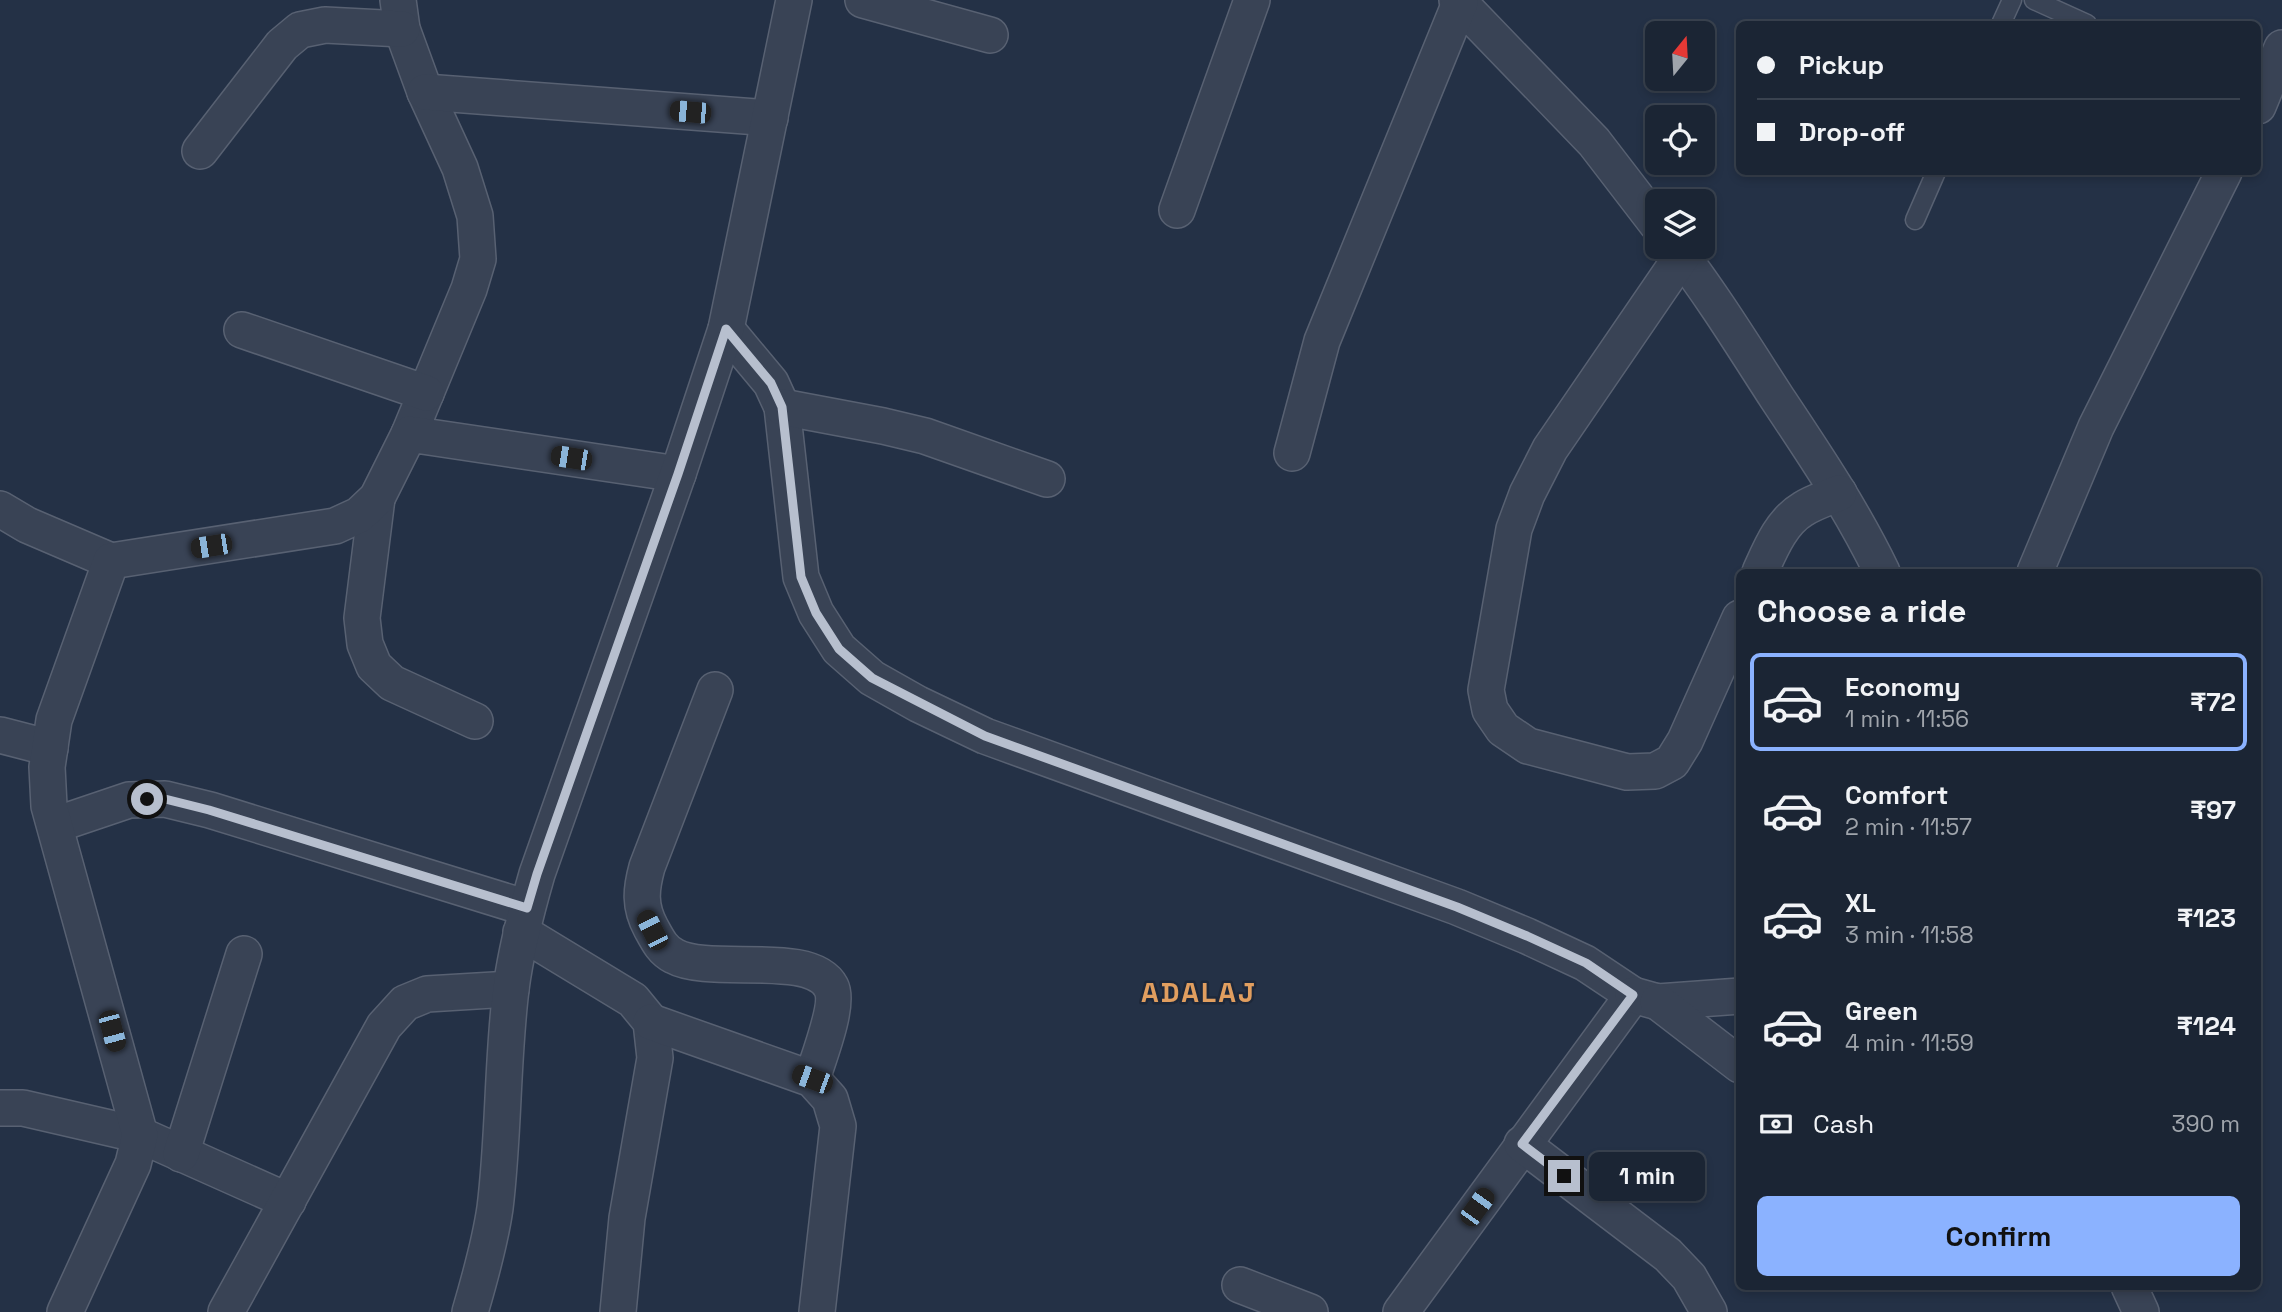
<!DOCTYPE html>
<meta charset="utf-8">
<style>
body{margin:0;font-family:"Space Grotesk",sans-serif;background:#242d3c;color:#f1f3f6;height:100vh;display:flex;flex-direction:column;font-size:26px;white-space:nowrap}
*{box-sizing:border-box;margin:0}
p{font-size:23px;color:#a0a5ac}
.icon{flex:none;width:38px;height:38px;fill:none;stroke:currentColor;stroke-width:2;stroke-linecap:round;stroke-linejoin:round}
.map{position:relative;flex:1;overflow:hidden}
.details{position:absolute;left:1736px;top:569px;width:525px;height:721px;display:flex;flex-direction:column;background:#1b2534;border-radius:10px;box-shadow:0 4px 10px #0003,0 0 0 2px #39424f}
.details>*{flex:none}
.top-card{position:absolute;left:1736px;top:21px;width:525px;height:154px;border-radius:10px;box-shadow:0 4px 10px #0003,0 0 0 2px #39424f;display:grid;align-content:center;height:154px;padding:0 21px;background:#1b2534}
.needle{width:46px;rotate:18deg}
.controls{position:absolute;left:1645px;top:21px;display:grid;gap:14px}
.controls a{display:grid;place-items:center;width:70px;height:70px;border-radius:10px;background:#1b2534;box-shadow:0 4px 10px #0003,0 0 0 2px #39424f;font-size:35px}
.end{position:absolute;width:32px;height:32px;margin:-16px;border:9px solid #b7bfce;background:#111;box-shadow:0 0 0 4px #111}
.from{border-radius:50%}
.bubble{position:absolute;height:49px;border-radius:10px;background:#1b2534;box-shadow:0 4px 10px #0003,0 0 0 2px #39424f;font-size:23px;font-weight:800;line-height:49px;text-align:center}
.car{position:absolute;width:21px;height:42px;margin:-21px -10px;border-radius:9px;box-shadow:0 0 5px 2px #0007;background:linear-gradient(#222 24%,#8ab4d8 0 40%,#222 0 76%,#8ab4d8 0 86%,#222 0)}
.top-card b{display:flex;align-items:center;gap:24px;height:66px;font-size:26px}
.top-card b+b{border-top:2px solid #39424f}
.top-card i{width:18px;height:18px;background:#f1f3f6}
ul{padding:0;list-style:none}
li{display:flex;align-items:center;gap:21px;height:98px;margin:0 14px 10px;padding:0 7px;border:4px solid transparent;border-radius:10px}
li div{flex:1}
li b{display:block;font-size:26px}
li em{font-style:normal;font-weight:800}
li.selected{border-color:#8bb2ff}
li>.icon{width:63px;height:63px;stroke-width:1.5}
h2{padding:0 21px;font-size:32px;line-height:84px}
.pay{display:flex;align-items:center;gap:18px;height:77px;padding:0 21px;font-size:26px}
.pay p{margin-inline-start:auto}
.action{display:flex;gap:14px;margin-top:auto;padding:14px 21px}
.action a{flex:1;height:80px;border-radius:10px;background:#8bb2ff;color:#111;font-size:28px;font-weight:800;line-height:80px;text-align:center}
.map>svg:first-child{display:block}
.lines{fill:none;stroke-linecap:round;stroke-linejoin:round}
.service-casing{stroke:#586172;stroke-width:21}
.minor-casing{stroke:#586172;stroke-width:38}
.service{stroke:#394355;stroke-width:18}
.minor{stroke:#394355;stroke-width:35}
.route{stroke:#b7bfce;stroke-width:9}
.labels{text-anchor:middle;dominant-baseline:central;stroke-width:5;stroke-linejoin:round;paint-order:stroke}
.district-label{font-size:28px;font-weight:bold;letter-spacing:2px;fill:#e19e5f;stroke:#1e283a}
</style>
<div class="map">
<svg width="2282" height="1312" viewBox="0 0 2282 1312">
<rect width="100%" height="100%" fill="#243146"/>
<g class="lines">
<g class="service-casing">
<g id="service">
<polyline points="2034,0 2087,24"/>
<polyline points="2001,24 2012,0"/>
<polyline points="1915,220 1936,172"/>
</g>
</g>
<g class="minor-casing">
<g id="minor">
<polyline points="398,0 402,29 425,92 460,168 475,216 478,259 469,289 409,434"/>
<polyline points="863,0 990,35"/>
<polyline points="1457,0 1594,142 1657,224"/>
<polyline points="425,92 770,118"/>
<polyline points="2258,106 2282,48"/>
<polyline points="200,151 282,45 300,30 325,25 402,29"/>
<polyline points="1177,210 1252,0"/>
<path d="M1675,247C1712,295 1744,347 1777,398C1815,455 1852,510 1882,572"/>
<polyline points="1682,256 1550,449 1527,494 1514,529 1486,690 1490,710 1503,729 1528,746 1627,772 1655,771 1672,762 1685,741 1740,618"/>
<polyline points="726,329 771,383 782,407 801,577 816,613 839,649 872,678 918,704 985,736 1457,907 1527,936 1585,963 1633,995 1401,1312"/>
<polyline points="242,330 426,393"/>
<polyline points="782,407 883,426 925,436 1047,479"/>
<polyline points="1292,453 1322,341 1460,3"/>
<polyline points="377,498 362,618 365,644 374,666 392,683 475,721"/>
<polyline points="0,509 27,525 111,561"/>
<path d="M1760,572C1770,550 1781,522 1803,509C1814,502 1827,498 1839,493"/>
<polyline points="2035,572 2096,427 2224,172"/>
<path d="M715,690L647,867C641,889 639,906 651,928C657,939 662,950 674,956C710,976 811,949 831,987C840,1004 818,1059 812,1079"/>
<polyline points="0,735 50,748"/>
<polyline points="55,825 129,800 165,799 210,810 527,908"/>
<polyline points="521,932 633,1000 651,1022 655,1058 627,1218 618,1312"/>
<polyline points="1633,995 1658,1002 1740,996"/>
<polyline points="1658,1002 1740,1065"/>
<polyline points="651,1022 812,1079 830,1099 838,1126 817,1312"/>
<polyline points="0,1108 23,1108 140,1135 288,1201"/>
<polyline points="1522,1144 1668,1255 1689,1277 1709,1312"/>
<polyline points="181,1154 244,954"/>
<polyline points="1240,1285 1310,1312"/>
<polyline points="2129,1286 2141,1312"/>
<polyline points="65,1312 133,1164 140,1135 49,806 47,767 54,720 111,561 335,526 359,515 377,498 409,434 678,474"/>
<polyline points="226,1312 384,1026 405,1003 427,994 511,989"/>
<path d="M470,1312C480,1278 490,1243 495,1208C504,1135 502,1062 511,989C516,950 526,912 537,874L678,474L726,329L794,0"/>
</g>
</g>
<use href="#service" class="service"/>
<use href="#minor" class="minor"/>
</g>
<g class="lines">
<polyline class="route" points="147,799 165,799 209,810 527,908 537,874 678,474 726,329 771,383 782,407 801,577 816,613 839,649 872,678 985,736 1457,907 1527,936 1586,963 1633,995 1522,1144 1564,1176"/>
</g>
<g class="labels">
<g class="district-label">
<text x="1199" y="992">ADALAJ</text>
</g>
</g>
</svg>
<div class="controls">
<a><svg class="needle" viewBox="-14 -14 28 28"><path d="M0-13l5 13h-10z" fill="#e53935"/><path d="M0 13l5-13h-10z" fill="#a0a5ac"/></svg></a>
<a><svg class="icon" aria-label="locate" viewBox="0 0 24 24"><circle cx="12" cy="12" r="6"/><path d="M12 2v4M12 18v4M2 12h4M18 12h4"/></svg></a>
<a><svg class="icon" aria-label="layers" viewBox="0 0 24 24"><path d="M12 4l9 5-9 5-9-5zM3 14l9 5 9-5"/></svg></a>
</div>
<i class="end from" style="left:147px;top:799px"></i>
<i class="end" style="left:1564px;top:1176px"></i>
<div class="bubble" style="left:1589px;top:1152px;width:116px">1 min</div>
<i class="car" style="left:690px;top:112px;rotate:275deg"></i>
<i class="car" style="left:571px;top:458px;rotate:279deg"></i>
<i class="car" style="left:211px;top:546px;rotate:261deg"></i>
<i class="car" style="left:652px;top:930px;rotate:333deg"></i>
<i class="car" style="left:112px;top:1031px;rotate:165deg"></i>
<i class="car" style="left:812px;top:1079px;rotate:290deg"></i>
<i class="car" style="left:1477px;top:1207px;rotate:36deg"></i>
<div class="top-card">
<b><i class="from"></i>Pickup</b>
<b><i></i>Drop-off</b>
</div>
<section class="details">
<h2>Choose a ride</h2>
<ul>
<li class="selected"><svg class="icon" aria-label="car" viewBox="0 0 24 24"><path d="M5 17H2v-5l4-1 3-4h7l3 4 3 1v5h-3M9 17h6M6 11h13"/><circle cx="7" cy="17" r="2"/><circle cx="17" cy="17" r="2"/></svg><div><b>Economy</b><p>1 min · 11:56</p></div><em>₹72</em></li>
<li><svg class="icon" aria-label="car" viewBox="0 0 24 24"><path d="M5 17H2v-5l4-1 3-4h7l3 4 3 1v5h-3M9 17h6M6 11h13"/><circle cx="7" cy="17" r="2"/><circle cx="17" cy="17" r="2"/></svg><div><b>Comfort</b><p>2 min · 11:57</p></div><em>₹97</em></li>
<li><svg class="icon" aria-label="car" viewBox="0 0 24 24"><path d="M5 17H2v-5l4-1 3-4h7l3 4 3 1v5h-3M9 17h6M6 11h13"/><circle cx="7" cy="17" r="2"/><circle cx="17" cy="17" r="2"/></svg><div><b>XL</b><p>3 min · 11:58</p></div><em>₹123</em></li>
<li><svg class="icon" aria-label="car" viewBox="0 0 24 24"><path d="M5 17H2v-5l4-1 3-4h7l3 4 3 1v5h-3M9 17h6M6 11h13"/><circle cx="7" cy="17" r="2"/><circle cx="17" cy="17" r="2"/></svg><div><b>Green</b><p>4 min · 11:59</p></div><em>₹124</em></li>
</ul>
<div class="pay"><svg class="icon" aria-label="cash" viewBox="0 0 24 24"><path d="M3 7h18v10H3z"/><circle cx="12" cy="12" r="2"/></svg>Cash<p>390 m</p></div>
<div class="action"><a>Confirm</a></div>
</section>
</div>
